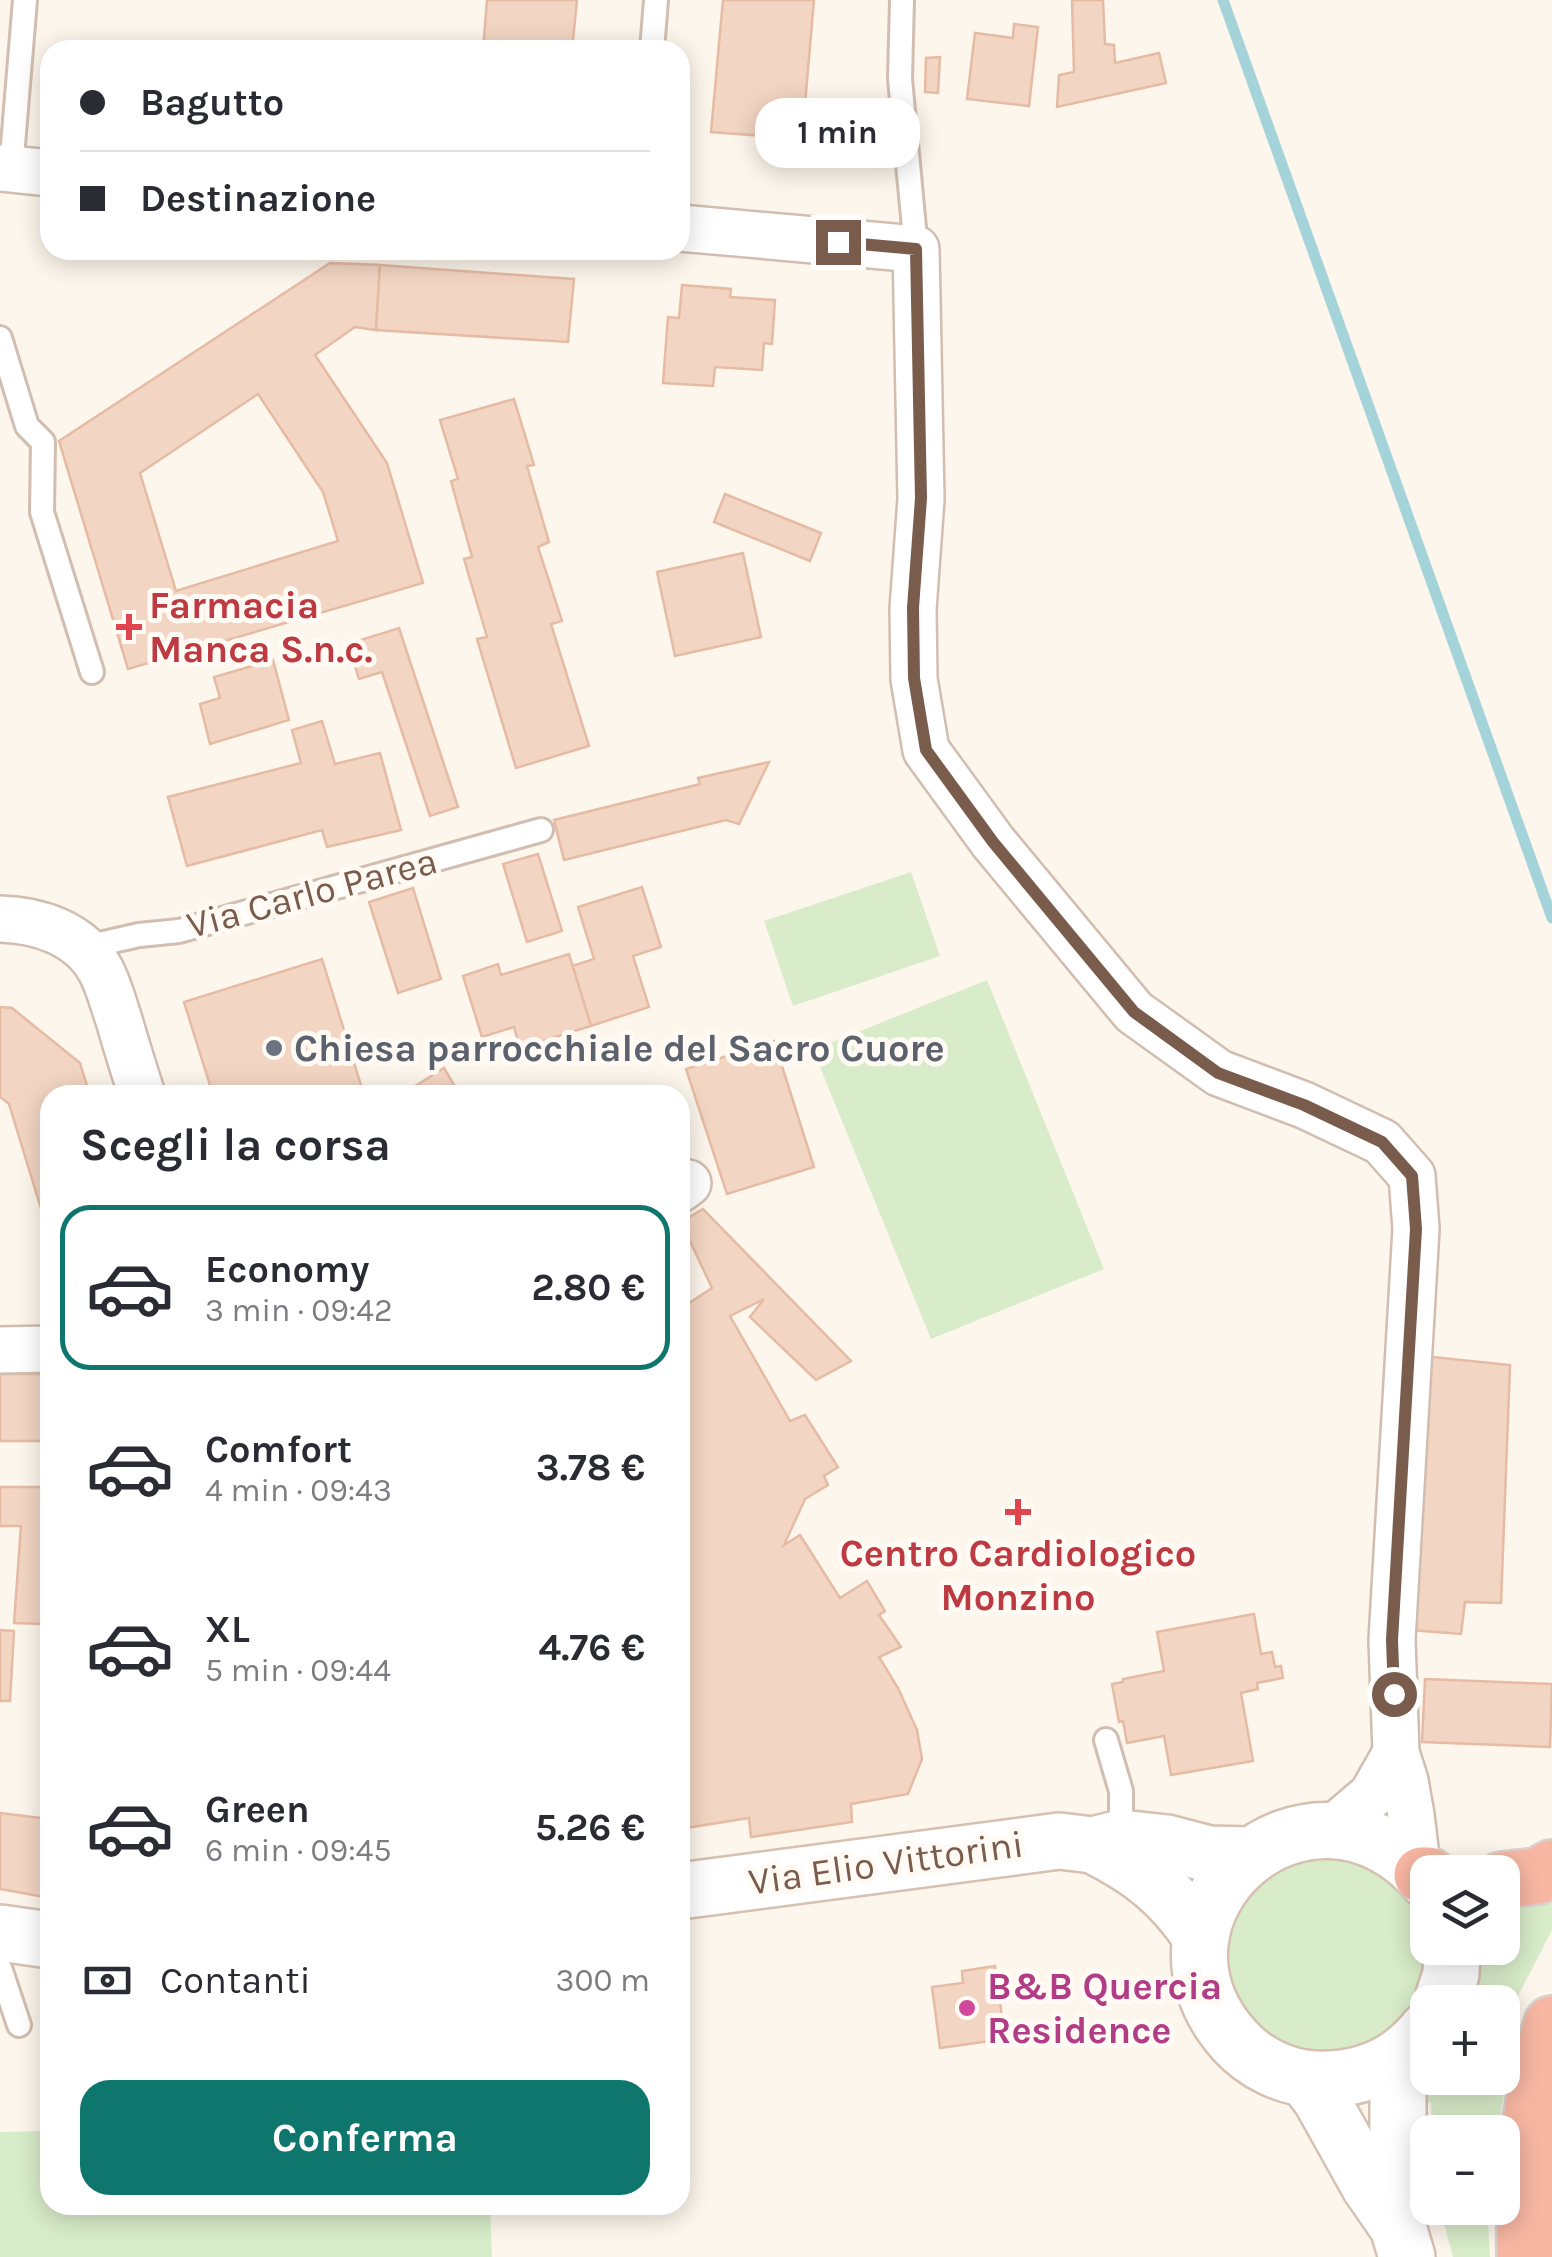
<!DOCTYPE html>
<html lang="it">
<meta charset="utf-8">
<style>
body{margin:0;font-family:Karla,sans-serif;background:#f2f2f3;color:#2b2b33;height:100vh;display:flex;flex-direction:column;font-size:38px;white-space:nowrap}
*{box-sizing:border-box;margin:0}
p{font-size:32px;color:#7c7c81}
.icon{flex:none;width:55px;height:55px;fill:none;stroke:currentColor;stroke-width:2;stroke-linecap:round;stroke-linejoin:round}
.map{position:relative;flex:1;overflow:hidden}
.drawer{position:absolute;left:40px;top:1085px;width:650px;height:1130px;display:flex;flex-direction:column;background:#fff;border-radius:30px;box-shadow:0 5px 25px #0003}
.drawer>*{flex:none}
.guide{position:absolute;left:40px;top:40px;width:650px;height:220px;border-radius:30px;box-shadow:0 5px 25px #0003;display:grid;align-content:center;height:220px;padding:0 40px;background:#fff}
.controls{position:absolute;left:1410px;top:1855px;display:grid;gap:20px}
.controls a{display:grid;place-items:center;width:110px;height:110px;border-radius:20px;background:#fff;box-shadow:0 5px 25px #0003;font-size:50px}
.end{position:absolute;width:45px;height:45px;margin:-22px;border:12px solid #7a5c4d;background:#fff;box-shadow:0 0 0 5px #fff}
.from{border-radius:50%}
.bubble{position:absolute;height:70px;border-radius:30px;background:#fff;box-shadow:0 5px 25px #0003;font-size:32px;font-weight:700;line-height:70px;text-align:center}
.guide b{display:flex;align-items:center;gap:35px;height:95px;font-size:38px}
.guide b+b{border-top:2px solid #e1e1e2}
.guide i{width:25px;height:25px;background:#2b2b33}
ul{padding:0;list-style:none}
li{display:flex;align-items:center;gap:30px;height:165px;margin:0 20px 15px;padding:0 20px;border:5px solid transparent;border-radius:30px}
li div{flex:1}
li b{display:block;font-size:38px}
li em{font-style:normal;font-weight:700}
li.active{border-color:#0f766e}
li>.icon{width:90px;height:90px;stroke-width:1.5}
h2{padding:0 40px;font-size:45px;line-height:120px}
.pay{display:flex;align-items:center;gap:25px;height:110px;padding:0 40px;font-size:38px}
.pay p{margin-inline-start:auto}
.button{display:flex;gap:20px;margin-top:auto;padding:20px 40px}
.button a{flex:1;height:115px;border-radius:30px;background:#0f766e;color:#fff;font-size:40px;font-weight:700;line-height:115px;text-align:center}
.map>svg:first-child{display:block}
.green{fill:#d8ecc9}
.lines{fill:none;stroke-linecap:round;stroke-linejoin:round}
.stream{stroke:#a5d3da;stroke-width:11}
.building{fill:#f3d5c3;stroke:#e6bba3;stroke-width:2.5;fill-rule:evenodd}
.lane-casing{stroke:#d1beb0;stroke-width:28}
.street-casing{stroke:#d1beb0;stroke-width:50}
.secondary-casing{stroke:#d6c0b0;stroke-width:60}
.highway-casing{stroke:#dad1cd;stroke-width:60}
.lane{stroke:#fff;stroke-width:22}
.street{stroke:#fff;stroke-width:45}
.secondary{stroke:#fff;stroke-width:55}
.highway{stroke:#f7b7a3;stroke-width:55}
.route{stroke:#7a5c4d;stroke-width:12}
.health-dot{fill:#e0444e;stroke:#fffaf3;stroke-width:4}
.worship-dot{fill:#6b7280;stroke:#fffaf3;stroke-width:4}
.hotel-dot{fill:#d1479c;stroke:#fffaf3;stroke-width:4}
.labels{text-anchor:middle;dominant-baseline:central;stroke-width:10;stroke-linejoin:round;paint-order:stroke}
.health-label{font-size:38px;font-weight:bold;fill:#be3a42;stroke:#fffaf3;text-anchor:start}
.street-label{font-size:38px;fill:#7a5c4d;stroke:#fffaf3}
.worship-label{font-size:38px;font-weight:bold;fill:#5b616d;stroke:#fffaf3;text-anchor:start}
.hotel-label{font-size:38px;font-weight:bold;fill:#b23c85;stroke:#fffaf3;text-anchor:start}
</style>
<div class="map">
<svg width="1552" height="2257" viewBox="0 0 1552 2257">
<rect width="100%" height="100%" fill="#fdf6ec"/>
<g class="green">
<polygon points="911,872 940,956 793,1006 764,921"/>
<polygon points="987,980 1104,1269 931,1339 813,1050"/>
<circle cx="1326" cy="1954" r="98"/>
<polygon points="1552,1894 1552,1930 1519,1994 1498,2132 1432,2132 1431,2103 1422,2102 1431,2078 1502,2078 1502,2002 1475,2002 1482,1962 1482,1948 1502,1948 1503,1899"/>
<polygon points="50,2131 50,2205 490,2205 492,2257 0,2257 0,2132"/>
<polygon points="1440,2208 1487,2208 1490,2257 1453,2257"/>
</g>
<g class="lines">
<polyline class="stream" points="1223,0 1552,918"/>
</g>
<g class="building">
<polygon points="487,0 577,0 572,50 483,50"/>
<polygon points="723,0 814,0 802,139 711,132"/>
<polygon points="1072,0 1103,0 1105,44 1114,45 1115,63 1159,53 1166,83 1057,107 1059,75 1074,72"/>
<polygon points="1014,24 1038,27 1029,106 967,99 975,33 1013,38"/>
<polygon points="940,57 938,93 925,92 926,58"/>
<path d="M330,263L380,265L376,330L355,327L315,355L387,463L423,583L128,669L59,441ZM258,394L323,492L338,541L176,591L140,473Z"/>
<polygon points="380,265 574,279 568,342 376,330"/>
<polygon points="682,285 731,289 730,297 775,300 772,344 764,343 762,370 715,367 713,386 663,383 668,317 679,318"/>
<polygon points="514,399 534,465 527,466 549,542 538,547 562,621 551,624 589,746 516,768 477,639 487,637 464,559 472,557 451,481 458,479 440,420"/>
<polygon points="725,494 821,533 810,561 714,522"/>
<polygon points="743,553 761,637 675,656 657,572"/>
<polygon points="399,628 458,807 430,816 382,672 359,679 348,644"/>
<polygon points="273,660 289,720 210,744 200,704 220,698 214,677"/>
<polygon points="322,721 335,764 380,753 401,830 327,847 322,830 187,866 168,797 301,763 292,730"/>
<polygon points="769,762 739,824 726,820 564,860 554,820 700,784 698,778"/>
<polygon points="538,854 562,931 527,942 503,864"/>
<polygon points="642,887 661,947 633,956 649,1007 591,1026 572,966 594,959 578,907"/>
<polygon points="413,888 441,979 398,993 369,902"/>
<polygon points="569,954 591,1026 520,1048 514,1027 482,1037 463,976 498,964 501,975"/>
<polygon points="322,959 364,1095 213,1095 184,1002"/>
<polygon points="0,1007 12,1008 80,1063 90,1095 50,1095 50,1238 9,1104 0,1097"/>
<polygon points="774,1041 814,1167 727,1194 686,1069"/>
<polygon points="444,1068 460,1095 401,1095"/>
<polygon points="703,1209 851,1361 816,1380 750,1317 764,1299 730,1316 790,1421 805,1415 838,1467 824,1476 828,1485 805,1499 784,1545 800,1535 840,1598 867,1581 885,1611 879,1615 901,1647 879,1657 898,1688 917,1730 922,1759 908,1794 851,1804 852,1822 751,1837 749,1818 680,1829 680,1309 712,1288 681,1222"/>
<polygon points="1423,1356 1510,1365 1501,1603 1465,1602 1461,1634 1410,1630"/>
<rect x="0" y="1374" width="50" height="67"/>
<polygon points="0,1487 50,1487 50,1564 44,1564 44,1624 14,1623 21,1526 0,1526"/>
<polygon points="1254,1614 1261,1654 1272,1652 1275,1667 1281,1666 1283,1678 1257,1683 1258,1689 1241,1693 1253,1761 1171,1775 1164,1736 1127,1743 1123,1721 1119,1722 1112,1684 1123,1682 1123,1679 1164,1671 1157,1632"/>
<polygon points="0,1630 14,1631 10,1701 0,1701"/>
<polygon points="1425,1679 1552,1684 1550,1747 1422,1742"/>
<polygon points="0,1813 50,1819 50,1898 0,1889"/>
<polygon points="995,1966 1005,2039 940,2048 932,1987 963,1983 962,1971"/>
</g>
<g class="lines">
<g class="lane-casing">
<g id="lane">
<polyline points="902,0 900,79 916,249"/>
<polyline points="652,50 656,0"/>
<polyline points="11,169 25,0"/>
<polyline points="0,338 27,426 43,442 42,512 92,672"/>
<polyline points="82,948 139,935 179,931 541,830"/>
<polyline points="1106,1740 1121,1791 1121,1838"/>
<polyline points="0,1968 19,2025"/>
</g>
</g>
<g class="street-casing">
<g id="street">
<polyline points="0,168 50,173"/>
<polyline points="680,228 916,249 921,499 913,609 914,679 926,750 993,842 1134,1012 1219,1073 1304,1105 1382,1142 1412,1176 1416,1229 1392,1640 1396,1753 1405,1781 1411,1815 1415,1848 1414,1866"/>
<path d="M0,919C38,920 80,933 100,969C109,985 113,1003 119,1020C126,1045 134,1070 142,1095"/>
<polyline points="680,1189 688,1183"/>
<polyline points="0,1350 50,1349"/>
<polyline points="1331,1830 1372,1795 1396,1753"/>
</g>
</g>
<g class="secondary-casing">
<g id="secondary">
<path d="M1093,1845C1141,1869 1171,1892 1201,1937"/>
<path d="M1428,1881C1307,1744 1121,1915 1235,2041C1255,2063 1286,2078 1315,2079C1360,2081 1400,2065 1428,2029"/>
<polyline points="680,1891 1059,1841 1093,1845 1121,1838 1167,1843 1209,1854 1250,1855"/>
<polyline points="0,1933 50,1940"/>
<polyline points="1442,2002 1451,1974 1452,1948"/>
<polyline points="1306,2079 1321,2099 1369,2185 1398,2227 1407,2257"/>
<polyline points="1398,2227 1398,2086 1401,2057"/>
</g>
</g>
<g class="highway-casing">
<g id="highway">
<polyline points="1422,1875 1428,1875"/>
<polyline points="1502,1880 1538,1876 1552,1868"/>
<path d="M1525,2257C1524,2179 1528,2098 1552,2024"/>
</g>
</g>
<use href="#lane" class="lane"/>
<use href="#street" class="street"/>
<use href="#secondary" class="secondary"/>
<use href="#highway" class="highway"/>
</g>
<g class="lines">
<polyline class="route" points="838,242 916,249 921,498 913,608 914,678 926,750 993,842 1134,1012 1218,1073 1304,1105 1382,1142 1412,1176 1416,1229 1392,1640 1394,1694"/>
</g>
<g class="health-dot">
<path d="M124 612h10v10h10v10h-10v10h-10v-10h-10v-10h10z"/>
<path d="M1013 1497h10v10h10v10h-10v10h-10v-10h-10v-10h10z"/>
</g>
<circle class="worship-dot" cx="274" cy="1048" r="10"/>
<circle class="hotel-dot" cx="967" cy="2008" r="10"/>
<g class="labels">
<g class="health-label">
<text x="149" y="605">Farmacia<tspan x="149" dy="44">Manca S.n.c.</tspan></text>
<text x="1018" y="1553" text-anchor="middle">Centro Cardiologico<tspan x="1018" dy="44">Monzino</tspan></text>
</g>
<g class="street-label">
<text transform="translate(312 893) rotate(-15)">Via Carlo Parea</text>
<text transform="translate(886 1863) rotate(-8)">Via Elio Vittorini</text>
</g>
<g class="worship-label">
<text x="294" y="1048">Chiesa parrocchiale del Sacro Cuore</text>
</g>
<g class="hotel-label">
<text x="987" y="1986">B&amp;B Quercia<tspan x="987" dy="44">Residence</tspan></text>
</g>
</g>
</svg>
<div class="controls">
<a><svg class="icon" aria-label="layers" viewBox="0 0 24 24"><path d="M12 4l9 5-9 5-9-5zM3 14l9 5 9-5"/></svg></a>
<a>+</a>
<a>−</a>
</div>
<i class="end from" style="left:1394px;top:1694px"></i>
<i class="end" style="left:838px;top:242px"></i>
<div class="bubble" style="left:755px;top:98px;width:165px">1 min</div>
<div class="guide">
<b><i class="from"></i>Bagutto</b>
<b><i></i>Destinazione</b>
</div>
<section class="drawer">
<h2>Scegli la corsa</h2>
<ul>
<li class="active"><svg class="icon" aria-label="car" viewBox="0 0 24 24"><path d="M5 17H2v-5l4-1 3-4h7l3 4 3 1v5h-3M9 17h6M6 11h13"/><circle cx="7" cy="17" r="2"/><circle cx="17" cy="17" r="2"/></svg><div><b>Economy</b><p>3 min · 09:42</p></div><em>2.80 €</em></li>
<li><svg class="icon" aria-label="car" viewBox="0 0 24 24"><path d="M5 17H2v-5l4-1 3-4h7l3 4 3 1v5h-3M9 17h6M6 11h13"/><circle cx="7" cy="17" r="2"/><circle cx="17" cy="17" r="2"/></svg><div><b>Comfort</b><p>4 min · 09:43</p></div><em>3.78 €</em></li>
<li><svg class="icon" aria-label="car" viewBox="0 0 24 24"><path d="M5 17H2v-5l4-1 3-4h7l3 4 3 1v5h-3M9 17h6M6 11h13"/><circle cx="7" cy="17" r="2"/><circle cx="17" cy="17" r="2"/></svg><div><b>XL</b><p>5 min · 09:44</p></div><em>4.76 €</em></li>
<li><svg class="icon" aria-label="car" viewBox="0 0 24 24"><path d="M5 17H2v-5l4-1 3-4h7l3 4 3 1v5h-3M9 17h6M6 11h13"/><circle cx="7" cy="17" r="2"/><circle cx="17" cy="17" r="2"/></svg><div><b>Green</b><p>6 min · 09:45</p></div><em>5.26 €</em></li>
</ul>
<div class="pay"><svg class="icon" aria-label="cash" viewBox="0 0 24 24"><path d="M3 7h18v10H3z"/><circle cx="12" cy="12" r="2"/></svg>Contanti<p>300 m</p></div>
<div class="button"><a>Conferma</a></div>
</section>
</div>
